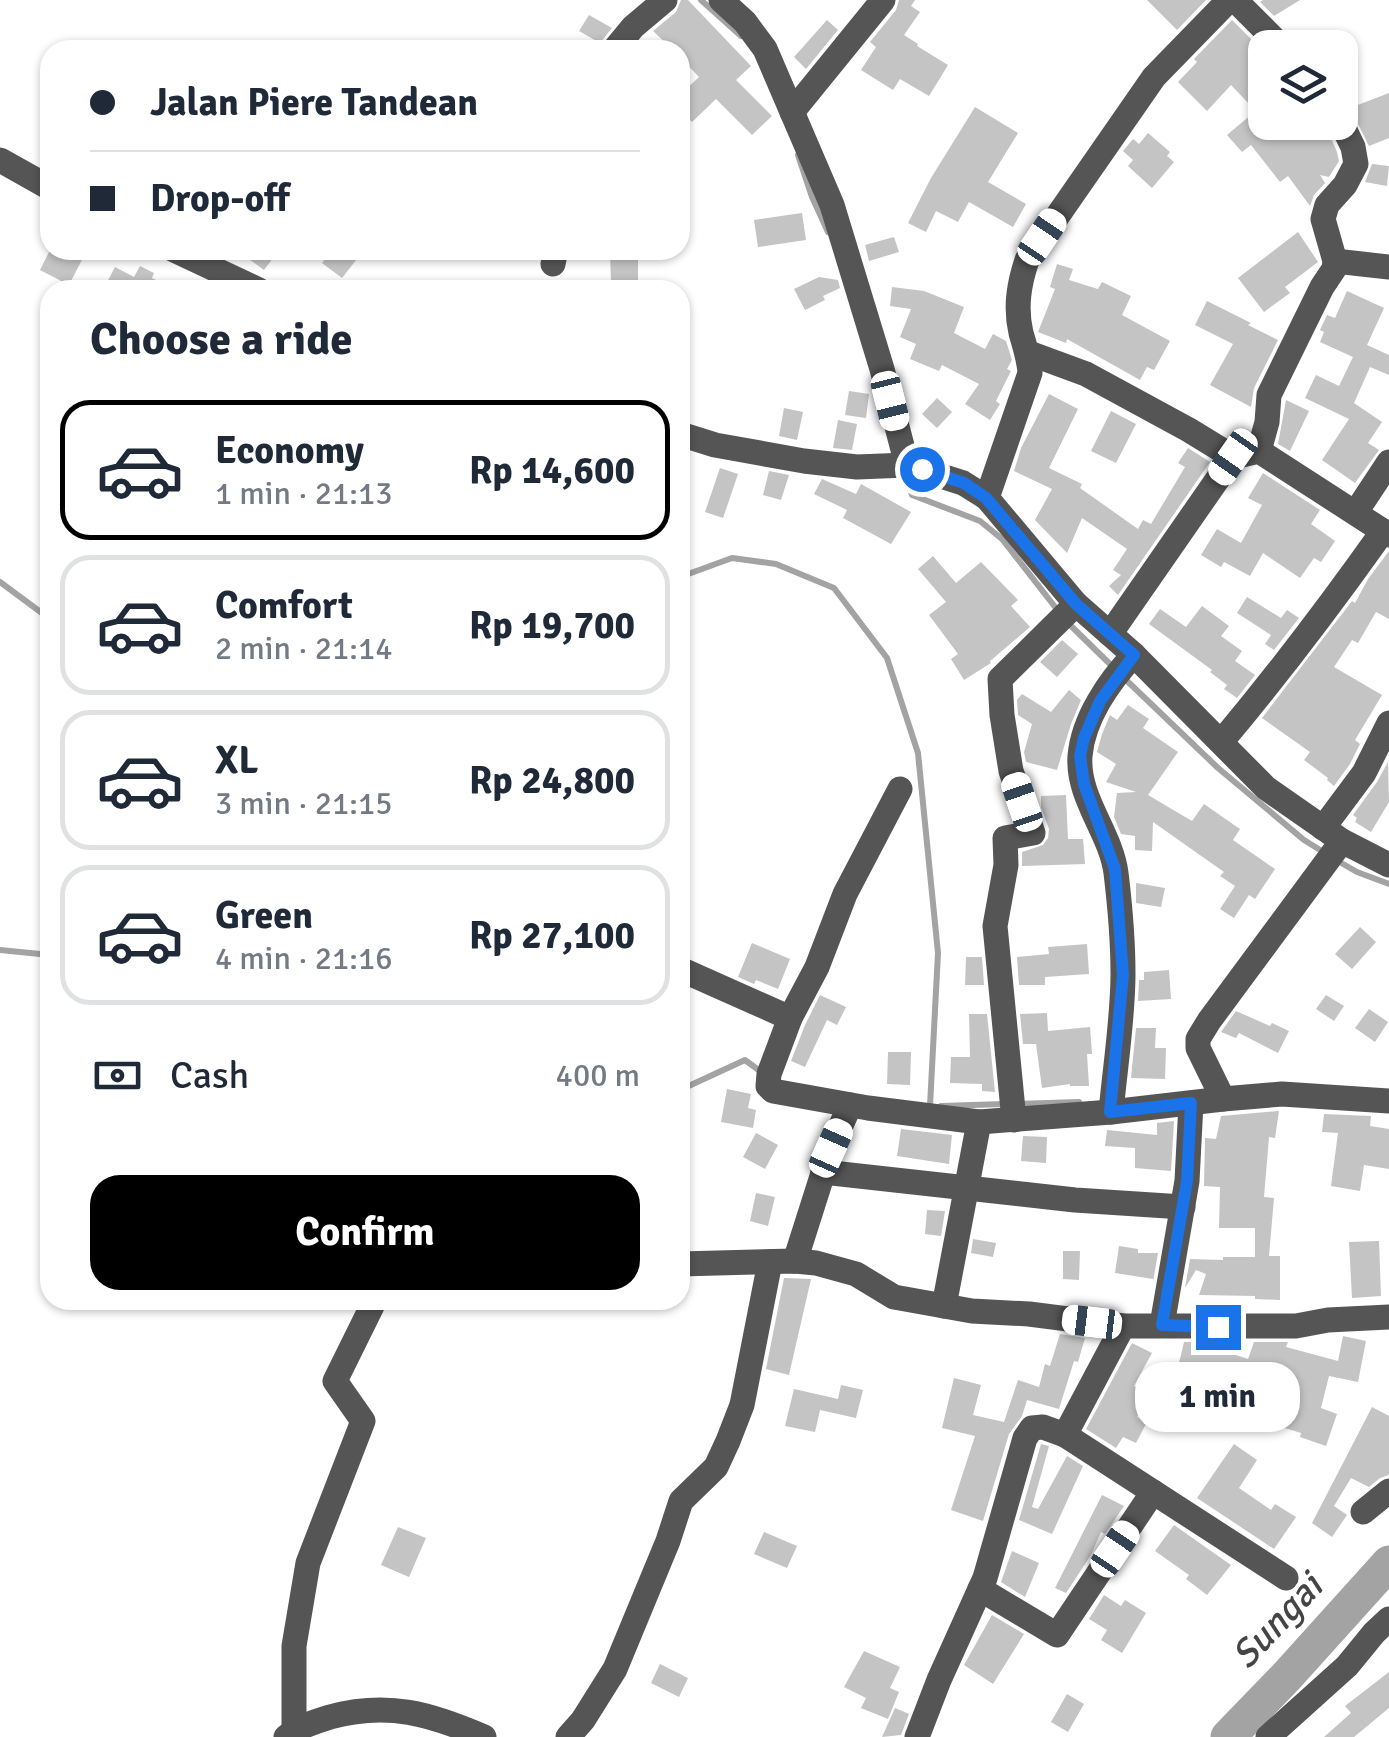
<!DOCTYPE html>
<meta charset="utf-8">
<style>
body{margin:0;font-family:Signika,sans-serif;background:#f6f6f7;color:#1f2937;height:100vh;display:flex;flex-direction:column;font-size:38px;white-space:nowrap}
*{box-sizing:border-box;margin:0}
p{font-size:32px;color:#747a83}
.icon{flex:none;width:55px;height:55px;fill:none;stroke:currentColor;stroke-width:2;stroke-linecap:round;stroke-linejoin:round}
.map{position:relative;flex:1;overflow:hidden}
.panel{position:absolute;left:40px;top:280px;width:650px;height:1030px;display:flex;flex-direction:column;background:#fff;border-radius:30px;box-shadow:0 2px 8px #0004}
.panel>*{flex:none}
.guide{position:absolute;left:40px;top:40px;width:650px;height:220px;border-radius:30px;box-shadow:0 2px 8px #0004;display:grid;align-content:center;height:220px;padding:0 50px;background:#fff}
.fabs{position:absolute;left:1248px;top:30px;display:grid;gap:20px}
.fabs a{display:grid;place-items:center;width:110px;height:110px;border-radius:20px;background:#fff;box-shadow:0 2px 8px #0004;font-size:50px}
.end{position:absolute;width:45px;height:45px;margin:-22px;border:12px solid #1a73e8;background:#fff;box-shadow:0 0 0 5px #fff}
.from{border-radius:50%}
.bubble{position:absolute;height:70px;border-radius:30px;background:#fff;box-shadow:0 2px 8px #0004;font-size:32px;font-weight:700;line-height:70px;text-align:center}
.car{position:absolute;width:30px;height:60px;margin:-30px -15px;border-radius:12px;box-shadow:0 0 8px 2px #0007;background:linear-gradient(#fff 24%,#345 0 40%,#fff 0 76%,#345 0 86%,#fff 0)}
.guide b{display:flex;align-items:center;gap:35px;height:95px;font-size:38px}
.guide b+b{border-top:2px solid #e0e1e3}
.guide i{width:25px;height:25px;background:#1f2937}
ul{padding:0;list-style:none}
li{display:flex;align-items:center;gap:30px;height:140px;margin:0 20px 15px;padding:0 30px;border:5px solid #e0e1e3;border-radius:30px}
li div{flex:1}
li b{display:block;font-size:38px}
li em{font-style:normal;font-weight:700}
li.current{border-color:#000}
li>.icon{width:90px;height:90px;stroke-width:1.5}
h2{padding:0 50px;font-size:45px;line-height:120px}
.pay{display:flex;align-items:center;gap:25px;height:110px;padding:0 50px;font-size:38px}
.pay p{margin-inline-start:auto}
.primary-button{display:flex;gap:20px;margin-top:auto;padding:20px 50px}
.primary-button a{flex:1;height:115px;border-radius:30px;background:#000;color:#fff;font-size:40px;font-weight:700;line-height:115px;text-align:center}
.map>svg:first-child{display:block}
.lines{fill:none;stroke-linecap:round;stroke-linejoin:round}
.stream{stroke:#a3a3a3;stroke-width:6}
.river{stroke:#a3a3a3;stroke-width:35}
.building{fill:#c4c4c4}
.minor{stroke:#555;stroke-width:25}
.route{stroke:#1a73e8;stroke-width:12}
.labels{text-anchor:middle;dominant-baseline:central;stroke-width:8;stroke-linejoin:round;paint-order:stroke}
.water-label{font-size:38px;font-style:italic;fill:#444;stroke:#fff}
</style>
<div class="map">
<svg width="1389" height="1737" viewBox="0 0 1389 1737">
<rect width="100%" height="100%" fill="#fff"/>
<g class="lines">
<g class="stream">
<polyline points="701,0 741,36"/>
<polyline points="798,155 812,197 828,232"/>
<polyline points="904,473 912,495 980,521 1002,539 1059,612"/>
<polyline points="680,577 732,558 776,564 834,588 887,658 918,753 938,953 930,1106"/>
<polyline points="0,582 50,619"/>
<polyline points="1067,622 1115,669"/>
<polyline points="1124,678 1218,768 1304,840 1325,853"/>
<polyline points="1336,860 1357,872 1389,884"/>
<polyline points="0,950 50,955"/>
<polyline points="680,1090 745,1060 764,1074"/>
<polyline points="1016,1104 1079,1102"/>
<polyline points="941,1106 1004,1104"/>
</g>
<polyline class="river" points="1228,1737 1287,1676 1389,1563"/>
</g>
<g class="building">
<polygon points="681,0 688,0 751,66 736,80 772,116 752,135 716,99 692,122 680,110 680,95 699,77 680,57 680,50 673,50 653,31 676,12"/>
<polygon points="899,0 915,0 911,6 920,12 904,35 918,44 917,46 948,65 929,96 900,79 893,90 861,70 876,47 870,42 896,10"/>
<polygon points="1147,0 1206,0 1177,30"/>
<polygon points="1263,0 1300,0 1274,16 1260,2"/>
<polygon points="589,15 612,28 600,43 579,31"/>
<polygon points="827,20 838,30 806,69 794,57"/>
<polygon points="1232,20 1265,53 1265,97 1253,108 1231,85 1207,111 1178,82 1197,62 1194,59"/>
<polygon points="1389,93 1389,138 1369,146 1350,108"/>
<polygon points="975,107 1018,133 988,182 1026,204 1013,227 969,202 958,222 936,211 926,232 908,223 931,178"/>
<polygon points="1259,108 1265,115 1265,122 1324,122 1337,152 1339,161 1329,177 1320,175 1325,183 1314,195 1310,206 1288,176 1280,182 1251,145 1242,152 1227,135"/>
<polygon points="1148,133 1170,152 1167,156 1174,162 1152,188 1128,166 1133,160 1123,151 1133,139 1139,144"/>
<polygon points="1372,164 1389,166 1387,186 1365,182"/>
<polygon points="802,213 806,240 758,247 754,220"/>
<polygon points="1298,232 1318,262 1285,287 1290,293 1264,312 1238,278"/>
<polygon points="894,237 899,252 869,261 865,245"/>
<polygon points="50,250 87,250 69,285 40,270"/>
<polygon points="236,250 279,250 264,270"/>
<polygon points="332,250 364,250 342,278 322,263"/>
<polygon points="610,252 638,252 638,284 611,284"/>
<polygon points="1057,264 1073,269 1069,280 1098,289 1102,282 1131,296 1122,315 1170,341 1154,370 1147,367 1140,380 1067,339 1066,343 1038,332 1055,289 1050,287"/>
<polygon points="140,266 154,273 152,278 177,290 103,290 115,267 134,277"/>
<polygon points="819,277 838,280 840,288 823,296 825,300 805,310 794,289"/>
<polygon points="892,287 924,291 964,307 954,333 985,349 993,334 1006,341 1012,360 1007,369 1011,371 996,401 1000,404 990,420 965,404 979,384 942,365 939,371 910,359 916,344 900,337 911,309 890,306"/>
<polygon points="1347,291 1384,308 1367,345 1389,355 1389,375 1370,367 1354,403 1382,422 1368,443 1379,450 1355,483 1322,460 1349,419 1305,398 1316,375 1339,386 1353,357 1320,342 1324,332 1320,330 1327,315 1335,318"/>
<polygon points="1207,301 1251,323 1248,325 1278,340 1254,388 1251,407 1210,385 1233,344 1195,325"/>
<polygon points="849,391 869,394 866,418 845,415"/>
<polygon points="1049,394 1078,409 1049,468 1082,484 1080,488 1138,529 1143,520 1151,524 1185,467 1178,463 1188,448 1210,462 1118,595 1109,586 1121,575 1113,570 1127,549 1082,518 1067,553 1035,520 1052,489 1014,471 1021,448"/>
<polygon points="937,398 952,412 937,428 922,414"/>
<polygon points="1286,400 1309,411 1290,451 1278,444"/>
<polygon points="784,408 803,412 797,440 779,436"/>
<polygon points="1111,411 1136,424 1116,463 1091,451"/>
<polygon points="838,420 857,424 852,450 833,448"/>
<polygon points="720,468 738,474 723,518 705,512"/>
<polygon points="769,471 789,475 781,500 763,495"/>
<polygon points="1263,473 1320,510 1311,524 1335,541 1321,562 1314,558 1300,578 1263,553 1250,576 1224,562 1221,567 1201,555 1217,529 1241,543 1262,505 1248,498"/>
<polygon points="822,479 856,494 861,484 911,512 891,544 843,518 847,510 814,494"/>
<polygon points="1389,551 1389,619 1376,612 1358,643 1352,640 1334,667 1382,695 1355,740 1360,744 1350,764 1334,786 1327,780 1328,778 1304,760 1310,752 1262,718 1352,601 1355,603 1368,579"/>
<polygon points="933,556 956,583 981,562 1018,600 1011,606 1030,627 990,661 991,663 964,680 951,659 958,654 929,615 946,602 918,569"/>
<polygon points="1247,597 1281,618 1287,610 1299,618 1274,650 1265,644 1271,635 1237,613"/>
<polygon points="1202,606 1229,626 1221,636 1242,651 1235,661 1255,675 1237,698 1224,689 1227,685 1210,672 1212,670 1149,624 1160,609 1186,627"/>
<polygon points="1062,640 1078,654 1057,677 1040,662"/>
<polygon points="1069,690 1081,700 1071,724 1057,770 1026,762 1024,752 1032,724 1018,715 1017,700 1022,694 1051,712"/>
<polygon points="1128,705 1149,719 1143,728 1178,752 1148,795 1192,821 1204,804 1240,829 1233,840 1275,869 1255,899 1249,895 1234,918 1220,909 1235,886 1220,876 1224,872 1153,822 1152,851 1135,850 1135,836 1121,834 1114,817 1117,793 1136,792 1106,782 1116,764 1097,752 1102,734 1110,715 1117,720"/>
<polygon points="1388,762 1389,802 1371,832 1355,822 1357,818 1353,815 1377,782"/>
<polygon points="1066,795 1068,839 1083,839 1085,864 1022,866 1022,852 1043,845 1048,838 1049,829 1041,807 1041,796"/>
<polygon points="1136,883 1165,888 1161,907 1136,903"/>
<polygon points="1360,927 1376,942 1352,969 1335,954"/>
<polygon points="752,943 790,959 778,989 756,980 754,984 738,977"/>
<polygon points="1087,944 1089,974 1045,977 1045,985 1019,985 1017,957 1049,954 1048,947"/>
<polygon points="966,957 982,957 984,985 965,985"/>
<polygon points="1169,970 1171,999 1138,1001 1139,980 1144,980 1144,972"/>
<polygon points="820,995 846,1007 837,1025 827,1020 805,1067 791,1061 805,1025"/>
<polygon points="1326,995 1344,1006 1334,1021 1316,1009"/>
<polygon points="1369,1009 1388,1022 1375,1042 1355,1028"/>
<polygon points="1236,1011 1270,1026 1272,1023 1289,1031 1278,1053 1239,1033 1236,1038 1221,1032"/>
<polygon points="1047,1013 1048,1031 1090,1027 1092,1054 1087,1054 1089,1086 1070,1086 1070,1084 1042,1088 1036,1044 1023,1044 1020,1014"/>
<polygon points="969,1014 987,1014 995,1092 982,1091 982,1084 950,1083 951,1057 970,1057"/>
<polygon points="1136,1028 1156,1028 1155,1048 1166,1048 1165,1079 1131,1078"/>
<polygon points="888,1052 911,1052 910,1085 887,1084"/>
<polygon points="727,1089 751,1094 748,1108 756,1110 753,1128 721,1122"/>
<polygon points="1279,1111 1275,1138 1269,1137 1264,1197 1274,1198 1269,1256 1280,1256 1280,1300 1255,1299 1255,1296 1199,1295 1206,1274 1196,1270 1185,1288 1190,1259 1223,1260 1223,1257 1255,1257 1255,1228 1219,1228 1220,1187 1204,1186 1205,1138 1216,1139 1221,1116"/>
<polygon points="1324,1114 1371,1116 1370,1126 1389,1129 1389,1169 1364,1165 1360,1191 1331,1186 1338,1133 1322,1132"/>
<polygon points="1174,1121 1171,1171 1135,1168 1135,1148 1105,1146 1107,1130 1157,1135 1157,1123"/>
<polygon points="901,1129 952,1135 949,1164 897,1156"/>
<polygon points="756,1133 778,1145 765,1169 743,1157"/>
<polygon points="1023,1136 1047,1137 1046,1163 1021,1161"/>
<polygon points="756,1193 775,1197 768,1226 750,1221"/>
<polygon points="927,1210 945,1211 941,1236 925,1234"/>
<polygon points="973,1239 996,1243 993,1257 971,1253"/>
<polygon points="1379,1241 1381,1296 1352,1298 1349,1242"/>
<polygon points="1119,1246 1138,1249 1138,1253 1158,1253 1153,1282 1153,1279 1115,1273"/>
<polygon points="1063,1251 1080,1251 1079,1280 1063,1279"/>
<polygon points="784,1278 811,1279 789,1375 766,1369"/>
<polygon points="1060,1334 1085,1338 1078,1362 1074,1361 1059,1409 1027,1400 1022,1416 1009,1434 983,1521 951,1510 975,1436 942,1428 954,1378 981,1385 973,1415 1004,1422 1018,1380 1039,1387 1045,1364 1050,1366"/>
<polygon points="1343,1336 1366,1341 1358,1382 1329,1376 1321,1408 1337,1414 1326,1446 1300,1437 1301,1433 1275,1425 1285,1394 1212,1368 1208,1368 1193,1408 1166,1397 1180,1359 1184,1342 1221,1342 1218,1349 1248,1359 1254,1342 1288,1342 1286,1347 1338,1361"/>
<polygon points="1132,1343 1152,1353 1134,1386 1149,1394 1137,1417 1147,1422 1136,1443 1123,1437 1116,1448 1086,1429"/>
<polygon points="841,1385 863,1390 856,1418 820,1410 815,1432 785,1426 794,1389 838,1399"/>
<polygon points="1372,1407 1389,1416 1389,1475 1380,1478 1369,1487 1351,1478 1334,1506 1347,1515 1332,1537 1312,1523"/>
<polygon points="1041,1444 1049,1446 1032,1507 1038,1509 1067,1456 1083,1466 1052,1534 1019,1520"/>
<polygon points="1234,1444 1257,1460 1239,1488 1271,1510 1275,1504 1296,1517 1274,1549 1197,1498"/>
<polygon points="1102,1495 1124,1506 1105,1534 1101,1532 1091,1555 1066,1593 1055,1588"/>
<polygon points="1174,1525 1231,1565 1207,1595 1186,1579 1189,1575 1155,1551"/>
<polygon points="398,1527 426,1538 409,1577 381,1565"/>
<polygon points="764,1532 797,1546 787,1568 754,1554"/>
<polygon points="1012,1551 1039,1563 1025,1597 1001,1582"/>
<polygon points="1104,1595 1121,1606 1125,1600 1146,1613 1122,1653 1101,1640 1107,1630 1089,1619"/>
<polygon points="992,1615 1024,1634 993,1684 964,1665"/>
<polygon points="864,1651 900,1667 890,1688 899,1692 888,1719 861,1708 866,1698 844,1687"/>
<polygon points="660,1664 688,1678 679,1697 651,1683"/>
<polygon points="1389,1672 1389,1708 1354,1737 1324,1737 1351,1713 1345,1706"/>
<polygon points="1067,1694 1084,1704 1068,1732 1051,1722"/>
<polygon points="895,1708 909,1714 901,1735 882,1737"/>
</g>
<g class="lines">
<g class="minor">
<polyline points="721,0 745,22 765,49 832,205 882,369 907,465"/>
<polyline points="1235,0 1283,48"/>
<polyline points="614,50 633,27 665,0"/>
<polyline points="792,112 883,0"/>
<polyline points="0,160 50,188"/>
<polyline points="174,250 259,290"/>
<polyline points="1335,261 1389,267"/>
<polyline points="553,264 556,250"/>
<polyline points="1029,353 1086,374 1189,430 1233,457 1259,451 1389,535"/>
<polyline points="680,434 715,445 804,461 857,467 907,465 963,483 987,498 1076,604 1134,655 1266,788 1342,841 1389,865"/>
<polyline points="1259,451 1267,422 1269,395 1322,287 1334,269 1335,261 1323,219 1327,205 1345,185 1356,164 1353,147 1340,120"/>
<path d="M987,498L1030,373C1029,358 1025,347 1021,333C1015,307 1019,284 1027,260L1154,77L1229,0"/>
<polyline points="1356,512 1389,462"/>
<polyline points="1110,634 1233,457"/>
<path d="M1222,741C1279,673 1332,603 1383,531"/>
<polyline points="900,789 845,894 817,967 790,1018 769,1074 768,1086 773,1091 868,1108 979,1122 1111,1112 1223,1099 1282,1094 1389,1101"/>
<polyline points="1323,828 1364,773 1389,723"/>
<polyline points="680,969 790,1018"/>
<polyline points="1223,1099 1198,1048 1198,1039 1209,1021 1342,841"/>
<path d="M1111,1112C1115,1068 1123,1018 1123,974C1123,941 1120,906 1116,873C1111,833 1077,798 1080,756C1083,719 1109,681 1134,655"/>
<polyline points="1014,1120 995,926 1006,865 1005,838 1033,833 1011,771 1002,715 1000,679 1076,604"/>
<polyline points="823,1172 1075,1200 1183,1207"/>
<polyline points="795,1261 831,1148 850,1105"/>
<polyline points="680,1264 795,1261 816,1263 856,1274 894,1297 972,1311 1029,1314 1123,1326 1296,1326 1328,1320 1389,1317"/>
<polyline points="944,1306 979,1122"/>
<polyline points="1162,1325 1187,1181 1191,1103"/>
<polyline points="1123,1326 1065,1435 1286,1578"/>
<polyline points="1363,1512 1389,1491"/>
<polyline points="980,1589 1057,1635 1153,1492"/>
<polyline points="294,1730 294,1646 308,1563 363,1421 335,1381 375,1300"/>
<path d="M286,1737C298,1727 314,1722 330,1717C388,1701 431,1714 484,1737"/>
<polyline points="568,1737 583,1720 615,1669 668,1541 681,1501 716,1467 728,1441 742,1405 770,1262"/>
<polyline points="917,1737 939,1680 985,1578 1025,1438 1032,1428 1043,1427 1065,1435"/>
<polyline points="1268,1737 1347,1666 1374,1633 1389,1619"/>
</g>
</g>
<g class="lines">
<polyline class="route" points="922,469 964,483 986,498 1076,604 1134,655 1100,701 1084,738 1080,756 1084,784 1115,869 1123,975 1110,1112 1191,1103 1187,1181 1162,1325 1218,1327"/>
</g>
<g class="labels">
<g class="water-label">
<text transform="translate(1277 1621) rotate(-47)">Sungai</text>
</g>
</g>
</svg>
<div class="fabs">
<a><svg class="icon" aria-label="layers" viewBox="0 0 24 24"><path d="M12 4l9 5-9 5-9-5zM3 14l9 5 9-5"/></svg></a>
</div>
<i class="end from" style="left:922px;top:469px"></i>
<i class="end" style="left:1218px;top:1327px"></i>
<div class="bubble" style="left:1135px;top:1362px;width:165px">1 min</div>
<i class="car" style="left:1042px;top:237px;rotate:34deg"></i>
<i class="car" style="left:890px;top:401px;rotate:166deg"></i>
<i class="car" style="left:1233px;top:457px;rotate:215deg"></i>
<i class="car" style="left:1022px;top:802px;rotate:341deg"></i>
<i class="car" style="left:831px;top:1148px;rotate:24deg"></i>
<i class="car" style="left:1092px;top:1322px;rotate:277deg"></i>
<i class="car" style="left:1115px;top:1549px;rotate:34deg"></i>
<div class="guide">
<b><i class="from"></i>Jalan Piere Tandean</b>
<b><i></i>Drop-off</b>
</div>
<section class="panel">
<h2>Choose a ride</h2>
<ul>
<li class="current"><svg class="icon" aria-label="car" viewBox="0 0 24 24"><path d="M5 17H2v-5l4-1 3-4h7l3 4 3 1v5h-3M9 17h6M6 11h13"/><circle cx="7" cy="17" r="2"/><circle cx="17" cy="17" r="2"/></svg><div><b>Economy</b><p>1 min · 21:13</p></div><em>Rp 14,600</em></li>
<li><svg class="icon" aria-label="car" viewBox="0 0 24 24"><path d="M5 17H2v-5l4-1 3-4h7l3 4 3 1v5h-3M9 17h6M6 11h13"/><circle cx="7" cy="17" r="2"/><circle cx="17" cy="17" r="2"/></svg><div><b>Comfort</b><p>2 min · 21:14</p></div><em>Rp 19,700</em></li>
<li><svg class="icon" aria-label="car" viewBox="0 0 24 24"><path d="M5 17H2v-5l4-1 3-4h7l3 4 3 1v5h-3M9 17h6M6 11h13"/><circle cx="7" cy="17" r="2"/><circle cx="17" cy="17" r="2"/></svg><div><b>XL</b><p>3 min · 21:15</p></div><em>Rp 24,800</em></li>
<li><svg class="icon" aria-label="car" viewBox="0 0 24 24"><path d="M5 17H2v-5l4-1 3-4h7l3 4 3 1v5h-3M9 17h6M6 11h13"/><circle cx="7" cy="17" r="2"/><circle cx="17" cy="17" r="2"/></svg><div><b>Green</b><p>4 min · 21:16</p></div><em>Rp 27,100</em></li>
</ul>
<div class="pay"><svg class="icon" aria-label="cash" viewBox="0 0 24 24"><path d="M3 7h18v10H3z"/><circle cx="12" cy="12" r="2"/></svg>Cash<p>400 m</p></div>
<div class="primary-button"><a>Confirm</a></div>
</section>
</div>
